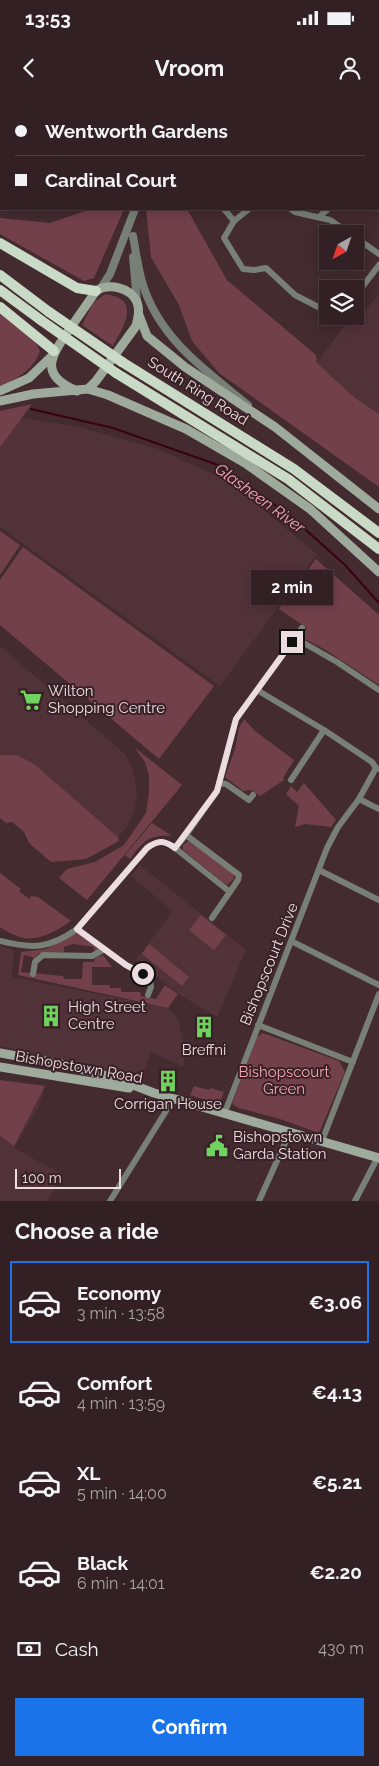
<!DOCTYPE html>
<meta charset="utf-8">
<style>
body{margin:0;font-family:Raleway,sans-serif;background:#3a282c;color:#f1f3f6;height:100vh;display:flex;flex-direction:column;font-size:19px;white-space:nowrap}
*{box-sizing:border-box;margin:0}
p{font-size:16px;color:#a8a3a6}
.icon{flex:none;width:28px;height:28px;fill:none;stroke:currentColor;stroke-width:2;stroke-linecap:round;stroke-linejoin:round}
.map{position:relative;height:1101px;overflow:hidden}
.drawer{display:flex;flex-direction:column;background:#322024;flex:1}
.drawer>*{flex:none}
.guide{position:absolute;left:0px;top:0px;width:380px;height:110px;box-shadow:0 2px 12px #0003,0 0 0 1px #4d3e41;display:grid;align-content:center;height:110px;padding:0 15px;background:#322024}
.needle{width:32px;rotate:220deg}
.tools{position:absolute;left:319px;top:125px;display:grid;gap:10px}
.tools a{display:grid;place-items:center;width:45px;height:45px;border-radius:0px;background:#322024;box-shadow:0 2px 12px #0003,0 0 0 1px #4d3e41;font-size:25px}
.scale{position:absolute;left:15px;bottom:12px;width:106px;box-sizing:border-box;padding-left:5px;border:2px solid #ecdcdf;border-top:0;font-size:14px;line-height:18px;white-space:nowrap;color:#ecdcdf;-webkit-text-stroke:4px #382126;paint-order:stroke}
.end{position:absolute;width:22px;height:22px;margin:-11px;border:6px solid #ecdcdf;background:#111;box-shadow:0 0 0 2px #111}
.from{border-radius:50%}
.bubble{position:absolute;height:35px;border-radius:0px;background:#322024;box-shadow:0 2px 12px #0003,0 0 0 1px #4d3e41;font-size:16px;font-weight:700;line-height:35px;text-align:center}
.guide b{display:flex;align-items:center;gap:18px;height:48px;font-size:19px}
.guide b+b{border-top:1px solid #4d3e41}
.guide i{width:12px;height:12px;background:#f1f3f6}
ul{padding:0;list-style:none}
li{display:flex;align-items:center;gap:15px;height:82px;margin:0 10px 8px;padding:0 5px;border:2px solid transparent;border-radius:0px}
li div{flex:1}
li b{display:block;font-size:19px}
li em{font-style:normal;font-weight:700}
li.selected{border-color:#1a73e8}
li>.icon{width:45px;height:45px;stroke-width:1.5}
h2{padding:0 15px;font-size:22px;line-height:60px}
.pay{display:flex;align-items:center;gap:12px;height:55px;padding:0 15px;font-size:19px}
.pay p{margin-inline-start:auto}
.button{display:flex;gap:10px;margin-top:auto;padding:10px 15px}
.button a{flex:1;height:58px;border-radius:0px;background:#1a73e8;color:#fff;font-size:20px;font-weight:700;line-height:58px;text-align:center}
.status{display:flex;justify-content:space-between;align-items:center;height:35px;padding:0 25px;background:#322024;direction:ltr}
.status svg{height:14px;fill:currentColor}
header{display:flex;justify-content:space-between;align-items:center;height:65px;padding:0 15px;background:#322024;font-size:22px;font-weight:700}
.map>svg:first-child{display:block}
.built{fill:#513238}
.green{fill:#72404b}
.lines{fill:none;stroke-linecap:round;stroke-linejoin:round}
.stream{stroke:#3a0014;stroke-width:2}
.minor{stroke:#777f76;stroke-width:6}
.tertiary{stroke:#777f76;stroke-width:8}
.secondary{stroke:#9eaa9c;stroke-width:9}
.trunk{stroke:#c9dac6;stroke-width:10}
.trunk-bridge{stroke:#c9dac6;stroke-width:10}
.route{stroke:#ecdcdf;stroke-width:6}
.labels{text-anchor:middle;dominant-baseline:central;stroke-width:4;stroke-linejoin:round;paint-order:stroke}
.street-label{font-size:15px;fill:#ecdcdf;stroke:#382126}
.poi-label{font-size:15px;fill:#ecdcdf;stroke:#382126;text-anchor:start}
.park-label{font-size:15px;fill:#f6a4b5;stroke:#382126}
.water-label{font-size:16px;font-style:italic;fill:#f8a7b7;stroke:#382126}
</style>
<div class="status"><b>13:53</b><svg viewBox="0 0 49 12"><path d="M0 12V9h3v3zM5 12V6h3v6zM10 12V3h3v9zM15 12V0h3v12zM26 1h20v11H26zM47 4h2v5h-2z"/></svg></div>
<header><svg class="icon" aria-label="back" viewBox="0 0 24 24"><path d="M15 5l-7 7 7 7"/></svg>Vroom<svg class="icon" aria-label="person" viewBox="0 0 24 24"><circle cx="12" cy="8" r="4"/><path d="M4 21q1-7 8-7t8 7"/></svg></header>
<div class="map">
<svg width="379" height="1101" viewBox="0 0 379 1101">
<rect width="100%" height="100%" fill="#432b30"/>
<g class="built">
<polygon points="379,194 379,314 355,298 317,263 351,216 355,216 356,209 362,214"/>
<polygon points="16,317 75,326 158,349 228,381 317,454 220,586 0,427 0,323"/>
<polygon points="0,546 125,654 133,668 137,697 134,712 128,725 118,737 34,664 10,654 0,655"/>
<polygon points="140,765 246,850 217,917 180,895 136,860 173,811 131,776"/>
<polygon points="0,846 14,850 12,877 168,908 178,918 185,949 184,967 151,952 141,982 112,973 0,946"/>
<polygon points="0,980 45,986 39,1006 14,1048 62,1074 48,1101 0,1101"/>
</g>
<g class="green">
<polygon points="91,109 124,109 94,178 84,181 0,134 0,118 50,123"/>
<polygon points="146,109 187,109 227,180 316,255 317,263 355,298 379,314 379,387 219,273 192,241 179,205 151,157"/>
<path d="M105,194C142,199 124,226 113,246L82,225L93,203Z"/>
<path d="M0,212L34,239L40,251C34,269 17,279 0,286Z"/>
<polygon points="32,304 0,347 0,311"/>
<polygon points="0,431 20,445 0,475"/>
<polygon points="23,447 214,586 159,659 0,525 0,480"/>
<polygon points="316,459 379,515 379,585 324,549 301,537 307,528 279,509"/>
<polygon points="244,619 255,631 294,660 283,678 284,680 260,696 251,690 243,691 225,677 235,649 239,628"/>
<polygon points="134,647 182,685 87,800 59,778 67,769 95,762 124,745 146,713 149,692 149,676 145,662"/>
<polygon points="0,655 17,655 34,664 118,737 119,741 86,759 51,762 29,743 24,732 12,722 6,723 0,718"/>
<polygon points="304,683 336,720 331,727 305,724 295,727 299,706 286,694 291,686 297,692"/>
<path d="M152,723L172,736C149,734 143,741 130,759L125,755Z"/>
<polygon points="190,740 233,773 234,779 227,785 224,783 183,750 183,745"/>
<path d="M0,773L21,789L19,791L29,799L31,796L38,797L71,821C45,839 27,846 0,827Z"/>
<polygon points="201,815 226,835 214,850 189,830"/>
<polygon points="80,831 100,846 99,851 94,853 94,847 73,844 64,847 64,852 39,853 33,860 33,857 24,855 21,872 63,876 64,879 82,879 83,862 94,862 95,858 103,855 112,867 92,867 92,885 110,885 110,888 121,888 121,892 140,892 141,896 156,899 165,885 178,894 168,908 18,875 21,852 46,849"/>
<polygon points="149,844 189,877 182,886 142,854"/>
<polygon points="263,933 339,961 345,972 319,1033 277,1018 239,1008 232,1004 257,937"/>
<polygon points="0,980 45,986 14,1046 0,1036"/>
<polygon points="194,986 209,990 211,988 224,992 220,1002 212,1002 190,995"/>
</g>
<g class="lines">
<polyline class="stream" points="31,309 113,328 218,365 288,414 345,465 379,503"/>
<g class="minor">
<polyline points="45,0 46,1"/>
<polyline points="68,0 69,1"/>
<polyline points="305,0 306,1"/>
<polyline points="288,1 289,0"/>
<polyline points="0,83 1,77"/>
<polyline points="224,109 234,121"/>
<polyline points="249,109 234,121 224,138 243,169 254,170 266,168 295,195 328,212"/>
<polyline points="291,109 295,112 330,120 351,134"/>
<polyline points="319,117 328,109"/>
<polyline points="355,137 379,154"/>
<polyline points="356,195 379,165"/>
<polyline points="295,538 337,562 379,590"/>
<polyline points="257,590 324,630 372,662 376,668"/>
<polyline points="291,680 324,630"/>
<polyline points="219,683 226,684 249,700 253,695"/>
<polyline points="359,699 379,709"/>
<polyline points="186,735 217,691 236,619 302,528"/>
<polyline points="175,748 230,792"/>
<polyline points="319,770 379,800"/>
<polyline points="77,829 126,865 150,879 151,887 148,895"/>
<path d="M0,841C32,849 49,849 77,829L147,748C158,740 164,740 175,748L186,735L239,775L238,780L212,818"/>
<polyline points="291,841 379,885"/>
<polyline points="33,874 35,862 43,855 92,856 103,850"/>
<polyline points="258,925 353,962"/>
<polyline points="225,1012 327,748 338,727 359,699 376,668 379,669"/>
<polyline points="322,1041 379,894"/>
<polyline points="110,1101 166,1011 170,998"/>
<polyline points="259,1101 290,1032"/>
<polyline points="355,1101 378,1057"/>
</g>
<g class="tertiary">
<polyline points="203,1 204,0"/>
<path d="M133,136C136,152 138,169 143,185C160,239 206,271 248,305"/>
<polyline points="133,157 137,201"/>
<polyline points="101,188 110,174 135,109"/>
</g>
<g class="secondary">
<polyline points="139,215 147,236 185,267 275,327 379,409"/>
<polyline points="88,289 108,295 186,329 245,363 310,409 379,472"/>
<polyline points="0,291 29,278 52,256"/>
<path d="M0,301L33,294L88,289L96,281L136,226C138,218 140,210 137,202C130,187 109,183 96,191C87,204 78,217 69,230C51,256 38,275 77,291"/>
<polyline points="0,953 61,964 115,978 154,993 379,1058"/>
<polyline points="0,967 129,988"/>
</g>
<g class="trunk">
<polyline points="0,143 77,188 96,191"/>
<polyline points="0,175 49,212"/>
<polyline points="0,190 42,221"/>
<polyline points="0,207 54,251"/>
<polyline points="122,262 294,369 379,433"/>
<polyline points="116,273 288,379 379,449"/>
</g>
<g class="trunk-bridge">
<polyline points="49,212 122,262"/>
<polyline points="42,221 116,273"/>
</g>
</g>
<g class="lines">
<path class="route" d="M143,874L126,865L77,829L147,748C158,740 164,740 175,748L217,691L236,619L292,542"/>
</g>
<defs>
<g id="supermarket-bare" transform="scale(1.725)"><path d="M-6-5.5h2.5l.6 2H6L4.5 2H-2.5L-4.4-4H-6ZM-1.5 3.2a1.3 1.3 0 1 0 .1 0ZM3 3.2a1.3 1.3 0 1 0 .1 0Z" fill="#70d35f" stroke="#382126" stroke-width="2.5" paint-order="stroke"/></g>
<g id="building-bare" transform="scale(1.725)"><path d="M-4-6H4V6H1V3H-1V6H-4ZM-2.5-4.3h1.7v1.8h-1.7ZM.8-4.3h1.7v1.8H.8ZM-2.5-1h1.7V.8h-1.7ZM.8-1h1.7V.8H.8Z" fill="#70d35f" stroke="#382126" stroke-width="2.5" paint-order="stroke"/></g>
<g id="civic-bare" transform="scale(1.725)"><path d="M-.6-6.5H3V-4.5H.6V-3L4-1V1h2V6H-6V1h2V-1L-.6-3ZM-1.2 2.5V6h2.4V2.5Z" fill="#70d35f" stroke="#382126" stroke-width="2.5" paint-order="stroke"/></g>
</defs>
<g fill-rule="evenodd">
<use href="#supermarket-bare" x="31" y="600"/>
<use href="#building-bare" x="51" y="916"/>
<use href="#building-bare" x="204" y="927"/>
<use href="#building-bare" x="168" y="981"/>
<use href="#civic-bare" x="217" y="1046"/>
</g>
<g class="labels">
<g class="street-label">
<text transform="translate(198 291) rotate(32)">South Ring Road</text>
<text transform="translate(269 864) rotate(-68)">Bishopscourt Drive</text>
<text transform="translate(79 967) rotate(10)">Bishopstown Road</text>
</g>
<g class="poi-label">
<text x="48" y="591">Wilton<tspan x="48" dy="17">Shopping Centre</tspan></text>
<text x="68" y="907">High Street<tspan x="68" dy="17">Centre</tspan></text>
<text x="204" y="950" text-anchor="middle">Breffni</text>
<text x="168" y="1004" text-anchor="middle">Corrigan House</text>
<text x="233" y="1037">Bishopstown<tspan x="233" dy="17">Garda Station</tspan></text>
</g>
<g class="park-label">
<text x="284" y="972">Bishopscourt<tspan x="284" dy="17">Green</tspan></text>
</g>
<g class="water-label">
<text transform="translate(260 398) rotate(36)">Glasheen River</text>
</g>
</g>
</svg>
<div class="tools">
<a><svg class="needle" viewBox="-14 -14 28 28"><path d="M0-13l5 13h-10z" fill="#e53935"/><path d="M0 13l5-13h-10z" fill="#a8a3a6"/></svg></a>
<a><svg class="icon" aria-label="layers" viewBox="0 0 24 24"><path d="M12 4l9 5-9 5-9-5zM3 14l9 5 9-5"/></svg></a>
</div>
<div class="scale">100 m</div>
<i class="end from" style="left:143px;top:874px"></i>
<i class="end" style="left:292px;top:542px"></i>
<div class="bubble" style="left:251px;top:470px;width:82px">2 min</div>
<div class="guide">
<b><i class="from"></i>Wentworth Gardens</b>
<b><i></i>Cardinal Court</b>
</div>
</div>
<section class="drawer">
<h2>Choose a ride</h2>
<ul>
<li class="selected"><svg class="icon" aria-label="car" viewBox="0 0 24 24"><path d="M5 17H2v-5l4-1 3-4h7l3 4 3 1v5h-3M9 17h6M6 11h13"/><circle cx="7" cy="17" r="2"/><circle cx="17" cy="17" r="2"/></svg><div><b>Economy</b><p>3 min · 13:58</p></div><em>€3.06</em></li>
<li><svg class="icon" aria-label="car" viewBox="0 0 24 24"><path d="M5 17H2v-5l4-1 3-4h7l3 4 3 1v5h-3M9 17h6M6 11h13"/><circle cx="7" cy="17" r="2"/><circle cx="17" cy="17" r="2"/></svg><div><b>Comfort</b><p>4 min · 13:59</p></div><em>€4.13</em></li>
<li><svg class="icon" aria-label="car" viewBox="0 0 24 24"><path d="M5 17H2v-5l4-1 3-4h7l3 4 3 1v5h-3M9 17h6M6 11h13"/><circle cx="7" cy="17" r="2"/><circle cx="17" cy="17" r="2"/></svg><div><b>XL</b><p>5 min · 14:00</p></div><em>€5.21</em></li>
<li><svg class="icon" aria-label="car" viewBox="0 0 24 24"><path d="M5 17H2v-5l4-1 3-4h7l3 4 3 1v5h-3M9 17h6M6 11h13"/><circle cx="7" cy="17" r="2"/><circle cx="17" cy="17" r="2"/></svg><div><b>Black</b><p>6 min · 14:01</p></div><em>€2.20</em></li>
</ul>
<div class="pay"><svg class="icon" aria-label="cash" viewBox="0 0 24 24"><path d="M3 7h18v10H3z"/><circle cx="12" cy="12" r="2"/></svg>Cash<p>430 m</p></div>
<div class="button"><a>Confirm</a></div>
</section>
